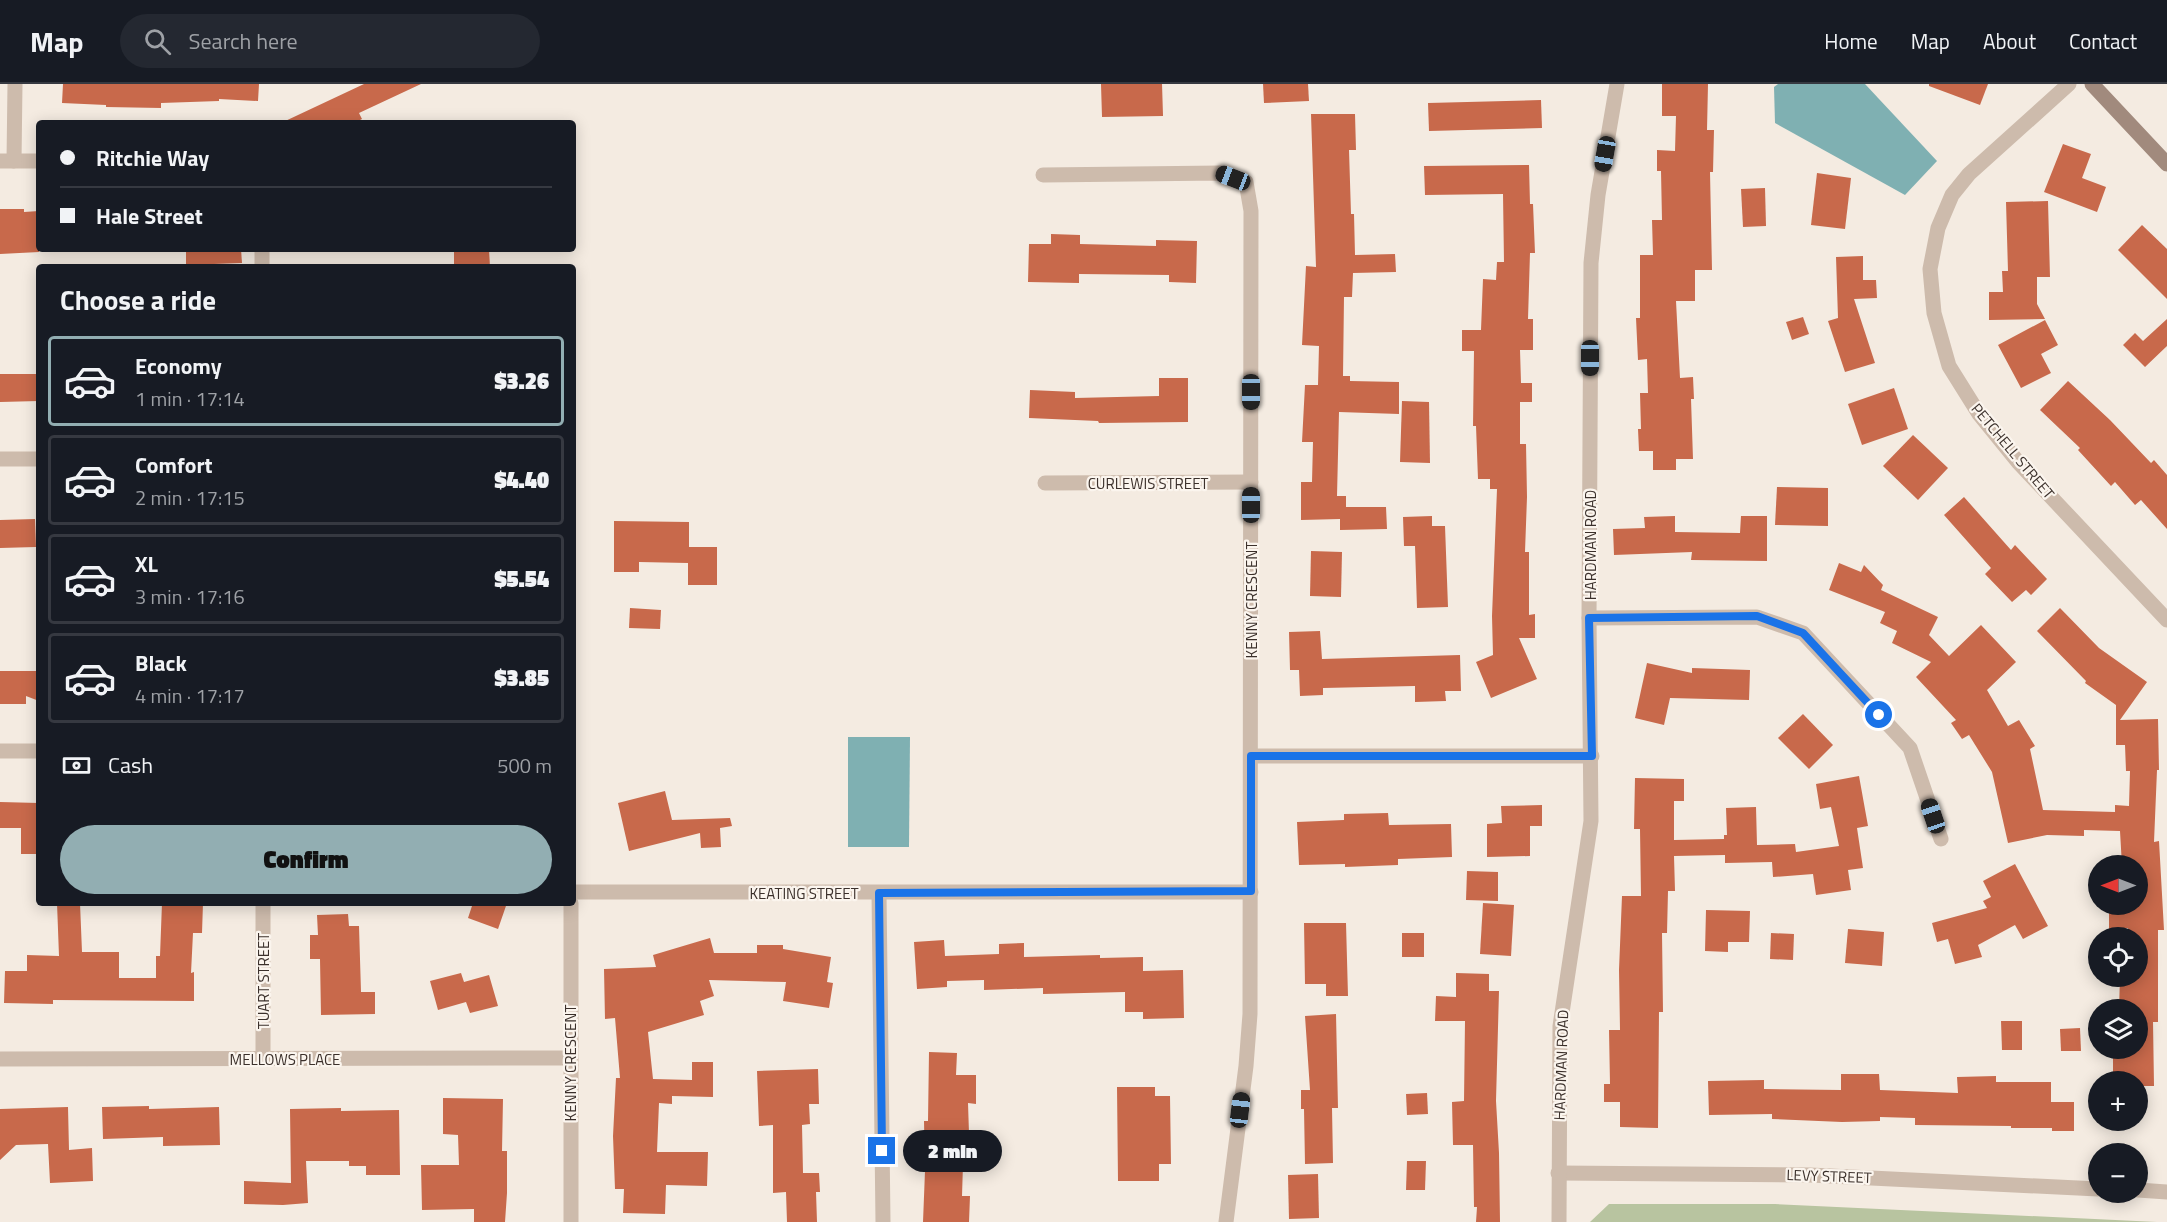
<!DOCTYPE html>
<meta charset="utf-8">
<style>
body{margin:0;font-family:"Titillium Web",sans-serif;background:#242831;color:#f1f3f6;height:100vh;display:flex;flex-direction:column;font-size:22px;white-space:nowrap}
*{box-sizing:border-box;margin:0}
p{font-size:20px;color:#9ea1a6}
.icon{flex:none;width:33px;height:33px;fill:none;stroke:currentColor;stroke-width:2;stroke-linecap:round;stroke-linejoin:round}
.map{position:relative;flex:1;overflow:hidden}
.sheet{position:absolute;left:36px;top:180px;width:540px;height:642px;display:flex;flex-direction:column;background:#171b24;border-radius:6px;box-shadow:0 3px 15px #0003}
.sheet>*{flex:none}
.banner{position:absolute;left:36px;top:36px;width:540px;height:132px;border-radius:6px;box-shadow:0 3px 15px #0003;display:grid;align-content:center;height:132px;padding:0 24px;background:#171b24}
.needle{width:39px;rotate:270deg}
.fabs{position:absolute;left:2088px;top:771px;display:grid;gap:12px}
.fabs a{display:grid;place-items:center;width:60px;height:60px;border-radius:50%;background:#171b24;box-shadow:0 3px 15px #0003;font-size:30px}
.end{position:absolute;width:27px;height:27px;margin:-14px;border:8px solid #1a73e8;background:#fff;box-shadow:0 0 0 3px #fff}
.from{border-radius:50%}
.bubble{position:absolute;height:42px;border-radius:21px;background:#171b24;box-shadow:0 3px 15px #0003;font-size:20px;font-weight:800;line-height:42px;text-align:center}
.car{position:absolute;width:18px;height:36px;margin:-18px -9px;border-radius:8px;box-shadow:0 0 4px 2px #0007;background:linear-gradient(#222 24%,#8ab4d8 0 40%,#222 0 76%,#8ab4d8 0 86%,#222 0)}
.banner b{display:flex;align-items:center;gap:21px;height:57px;font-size:22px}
.banner b+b{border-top:2px solid #363941}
.banner i{width:15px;height:15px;background:#f1f3f6}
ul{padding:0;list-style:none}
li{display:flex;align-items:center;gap:18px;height:90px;margin:0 12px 9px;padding:0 12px;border:3px solid #363941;border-radius:6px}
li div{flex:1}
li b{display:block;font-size:22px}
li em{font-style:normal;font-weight:800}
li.selected{border-color:#92aeb2}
li>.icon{width:54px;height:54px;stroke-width:1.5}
h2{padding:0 24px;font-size:27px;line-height:72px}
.pay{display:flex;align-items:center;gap:15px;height:66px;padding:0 24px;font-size:22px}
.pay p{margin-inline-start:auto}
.primary-button{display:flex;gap:12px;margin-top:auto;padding:12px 24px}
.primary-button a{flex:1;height:69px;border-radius:36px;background:#92aeb2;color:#111;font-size:24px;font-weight:800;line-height:69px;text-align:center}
header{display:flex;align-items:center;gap:36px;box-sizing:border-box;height:84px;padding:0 30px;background:#171b24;border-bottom:2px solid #363941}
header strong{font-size:28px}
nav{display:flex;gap:33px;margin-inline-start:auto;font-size:21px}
.search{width:420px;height:54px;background:#242831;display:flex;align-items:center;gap:15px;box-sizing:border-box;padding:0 21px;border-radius:33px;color:#9ea1a6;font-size:22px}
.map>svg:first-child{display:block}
.green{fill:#b8c4a0}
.water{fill:#7fb0b2}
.building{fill:#c8694b}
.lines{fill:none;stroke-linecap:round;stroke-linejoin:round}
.street{stroke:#cdbbac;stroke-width:15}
.secondary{stroke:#a18a7d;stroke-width:15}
.route{stroke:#1a73e8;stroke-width:8}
.labels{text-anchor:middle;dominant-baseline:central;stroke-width:4.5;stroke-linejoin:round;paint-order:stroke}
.street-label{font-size:15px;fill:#3b302b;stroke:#fbf5ee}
</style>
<header>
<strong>Map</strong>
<div class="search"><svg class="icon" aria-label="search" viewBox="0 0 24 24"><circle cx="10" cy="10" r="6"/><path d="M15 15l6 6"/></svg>Search here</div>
<nav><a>Home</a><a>Map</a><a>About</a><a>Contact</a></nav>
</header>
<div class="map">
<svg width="2167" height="1138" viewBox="0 0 2167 1138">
<rect width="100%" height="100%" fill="#f4ebe1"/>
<polygon class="green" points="1609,1120 1775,1120 2157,1138 1590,1138"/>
<g class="water">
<polygon points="1778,0 1865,0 1937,77 1905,111 1775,39 1774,3"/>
<polygon points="848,653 910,653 909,763 848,763"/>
</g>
<g class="building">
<polygon points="63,0 259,0 258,17 219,15 219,17 161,19 161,24 106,23 106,21 62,19"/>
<polygon points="364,0 421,0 359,29 362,35 354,39 281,39"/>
<polygon points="1101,0 1162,0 1163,32 1102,33"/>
<polygon points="1263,0 1308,0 1309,17 1264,19"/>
<polygon points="1662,0 1708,0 1707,46 1714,46 1713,88 1710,88 1712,186 1695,186 1695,217 1676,217 1680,294 1693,293 1694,315 1691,315 1693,375 1676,375 1676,386 1653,386 1653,367 1639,367 1638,345 1641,345 1640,309 1648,309 1647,275 1638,276 1636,234 1640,234 1640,171 1653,171 1652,136 1662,136 1661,87 1657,87 1657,66 1675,67 1676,32 1662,32"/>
<polygon points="1929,0 1988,0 1980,21 1929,2"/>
<polygon points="1541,16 1542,44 1429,47 1428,19"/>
<polygon points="1311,30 1355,30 1356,66 1349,66 1351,130 1354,130 1355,171 1395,170 1396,188 1353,189 1352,213 1344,213 1343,292 1350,292 1350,297 1399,298 1399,330 1339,328 1337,412 1346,412 1346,423 1386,423 1387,445 1340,446 1340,435 1301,436 1301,398 1312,398 1313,358 1302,358 1305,301 1318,301 1319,262 1302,261 1306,182 1316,183"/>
<polygon points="2063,60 2091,70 2082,94 2106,103 2097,128 2044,108"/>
<polygon points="1529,81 1530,120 1533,120 1535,169 1530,169 1528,235 1533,235 1533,266 1520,266 1521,299 1532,299 1532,318 1520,318 1520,360 1526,360 1527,413 1525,468 1529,468 1529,531 1535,530 1535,554 1519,554 1537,595 1491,614 1476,578 1493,571 1492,532 1497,405 1490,405 1490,395 1478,395 1476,342 1473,342 1474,267 1462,267 1462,246 1481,246 1483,195 1496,196 1497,178 1504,178 1503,110 1425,111 1424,82"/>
<polygon points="1817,89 1851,94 1845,145 1811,141"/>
<polygon points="1765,104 1766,142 1743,143 1741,105"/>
<polygon points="2048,117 2050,193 2037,193 2037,220 2045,235 1989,236 1989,208 2003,208 2002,187 2008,187 2006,118"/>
<polygon points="0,125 24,125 24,128 39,127 39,168 0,170"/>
<polygon points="2142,141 2167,165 2167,215 2118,166"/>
<polygon points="1051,150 1080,151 1080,160 1156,162 1156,156 1197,157 1196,199 1169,198 1169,191 1079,190 1079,199 1028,198 1029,160 1051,160"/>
<polygon points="186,165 241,165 242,179 186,181"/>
<polygon points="454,165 489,165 490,183 454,183"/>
<polygon points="1863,172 1863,196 1876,196 1877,214 1854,215 1875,279 1845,288 1828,237 1838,234 1836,173"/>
<polygon points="1803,233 1809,250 1792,256 1786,238"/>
<polygon points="2167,235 2167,262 2145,283 2123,261 2135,249 2143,257"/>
<polygon points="2045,236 2058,261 2041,270 2051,289 2021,304 1998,261"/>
<polygon points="0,290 39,290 39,317 0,318"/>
<polygon points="1159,294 1188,294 1188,338 1099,339 1098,337 1029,334 1030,306 1075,308 1075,314 1159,312"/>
<polygon points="2068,297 2110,336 2151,379 2154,376 2167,391 2167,445 2141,416 2135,421 2115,398 2111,402 2078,366 2080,364 2040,326"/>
<polygon points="1894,304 1908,345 1862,361 1848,320"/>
<polygon points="1402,317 1429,318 1430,379 1400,378"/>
<polygon points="1913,351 1948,384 1918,416 1883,382"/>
<polygon points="1777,403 1828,404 1828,442 1775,441"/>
<polygon points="1964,413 2011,466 2015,461 2047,495 2031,511 2026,506 2012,518 1985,490 1991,484 1944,431"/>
<polygon points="1432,432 1432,442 1445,442 1448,523 1417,524 1415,462 1404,462 1403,433"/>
<polygon points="1675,432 1675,448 1740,449 1741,432 1767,432 1767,477 1691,476 1692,468 1614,471 1613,445 1645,444 1644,433"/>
<polygon points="35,435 36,463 0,464 0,436"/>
<polygon points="614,437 689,438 689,463 717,463 717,501 688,501 688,479 639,478 639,488 614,488"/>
<polygon points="1311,467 1342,468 1341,513 1310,512"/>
<polygon points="1839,479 1861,488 1864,481 1883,501 1881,506 1938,533 1929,551 1949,572 1981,541 2016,578 1987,606 2008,642 2019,636 2035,662 2030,665 2043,726 2115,728 2115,721 2129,722 2130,687 2126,687 2125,661 2116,661 2116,621 2085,599 2086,597 2037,547 2060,524 2099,564 2147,598 2120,636 2158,635 2159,686 2157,686 2154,758 2159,757 2164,846 2158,846 2158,938 2153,938 2154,1002 2138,1002 2138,998 2113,998 2113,964 2138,964 2138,926 2119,926 2120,892 2138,892 2138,854 2129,854 2128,844 2109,845 2109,822 2138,822 2138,782 2122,782 2120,747 2084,746 2084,752 2047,751 2008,759 1992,688 1969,651 1962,655 1951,639 1956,636 1916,593 1931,578 1892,559 1897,547 1880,539 1885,528 1829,506"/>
<polygon points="630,524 661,526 660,545 629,544"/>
<polygon points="1320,547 1322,575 1460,571 1461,607 1445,607 1446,617 1415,618 1415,602 1323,604 1323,611 1300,612 1299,586 1290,586 1289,548"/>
<polygon points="1647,579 1692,589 1692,584 1750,586 1749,616 1670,614 1664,641 1635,634"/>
<polygon points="0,587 39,587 39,617 26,612 26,620 0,620"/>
<polygon points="1803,630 1833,661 1809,685 1778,654"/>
<polygon points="1859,692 1868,742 1857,744 1863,784 1848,786 1851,806 1816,811 1813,790 1773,793 1772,778 1725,779 1725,771 1674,772 1675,807 1668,807 1667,849 1662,849 1663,928 1659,928 1658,1044 1620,1043 1620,1018 1604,1018 1604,1000 1610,1000 1609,946 1620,946 1619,886 1622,812 1641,812 1640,745 1634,745 1635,694 1684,695 1684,717 1674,717 1674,756 1724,755 1724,751 1727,751 1726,724 1756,723 1757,761 1795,760 1796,768 1839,762 1831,723 1820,725 1816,700"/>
<polygon points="665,707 672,736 730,734 732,742 720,744 721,763 701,764 700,749 629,767 618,719"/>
<polygon points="0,718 39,719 39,770 21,770 21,744 0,744"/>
<polygon points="1542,721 1542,742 1530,742 1530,772 1487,773 1487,740 1502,739 1501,722"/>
<polygon points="1388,729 1389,741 1451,740 1452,773 1398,775 1398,781 1345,783 1345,780 1299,781 1297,738 1344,736 1344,730"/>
<polygon points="2015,780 2048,842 2023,855 2015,841 1978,861 1982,873 1955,880 1948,855 1937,858 1932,839 1987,824 1983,817 1991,813 1983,797"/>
<polygon points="1467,787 1498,788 1498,817 1466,816"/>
<polygon points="57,819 80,819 82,868 119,868 119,894 156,894 156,872 160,872 162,819 203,819 202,849 193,849 191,889 194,888 194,917 53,916 53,920 4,919 5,887 27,887 27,871 59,872"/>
<polygon points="473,819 507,819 498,845 468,834"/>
<polygon points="1483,819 1514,821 1511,872 1480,870"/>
<polygon points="1706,826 1750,827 1749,858 1728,858 1728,868 1705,867"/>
<polygon points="348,830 349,842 359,842 361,908 375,908 375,930 321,931 320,875 310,875 310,851 318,851 317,831"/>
<polygon points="1304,839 1346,839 1348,912 1326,912 1326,900 1305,900"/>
<polygon points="1848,845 1884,848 1882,882 1845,879"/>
<rect x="1402" y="849" width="22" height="24"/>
<polygon points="1771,849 1794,850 1793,876 1770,875"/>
<polygon points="710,854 714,869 757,869 757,861 783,861 783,865 831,873 827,898 833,899 829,924 783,917 786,898 709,896 714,912 700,917 704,931 648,948 653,995 692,996 692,978 713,978 713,1013 672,1012 672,1020 659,1019 657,1068 708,1068 707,1102 666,1101 665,1130 623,1129 624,1105 615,1105 613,1052 616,994 620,994 615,934 605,935 604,885 656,883 653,871"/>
<polygon points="944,856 945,872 999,870 999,860 1024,859 1024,873 1100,871 1100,874 1143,873 1143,887 1183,886 1184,934 1143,935 1143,928 1125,928 1125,908 1043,910 1043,904 984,906 984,896 947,897 947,903 917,905 914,858"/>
<polygon points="461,889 464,898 489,891 498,922 470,929 466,918 438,926 430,897"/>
<polygon points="1456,889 1489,890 1489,907 1499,907 1496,1017 1499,1069 1500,1138 1476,1138 1477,1123 1474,1123 1473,1061 1453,1061 1452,1018 1464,1017 1465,937 1435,937 1436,912 1456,913"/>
<polygon points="1336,930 1338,1024 1332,1024 1333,1079 1305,1080 1304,1025 1301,1025 1301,1006 1310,1006 1305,932"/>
<polygon points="2001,937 2022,937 2022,966 2002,966"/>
<polygon points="2080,944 2081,967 2061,967 2060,945"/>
<polygon points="929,968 957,969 956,991 976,991 976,1020 968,1019 970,1080 963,1080 962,1112 970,1112 969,1138 923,1138 925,1087 924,1037 928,1037"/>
<polygon points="818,985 819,1020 809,1020 810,1040 802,1041 803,1089 819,1089 820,1108 816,1108 817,1138 787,1138 786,1108 773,1109 773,1041 759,1042 757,987"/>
<polygon points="1841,990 1879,990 1880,1006 1958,1009 1957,993 1996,992 1996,998 2051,998 2051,1018 2074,1018 2074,1047 2052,1047 2052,1044 2011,1044 2011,1042 1915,1041 1915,1034 1880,1033 1880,1037 1842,1038 1772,1035 1772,1030 1709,1031 1708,997 1764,996 1764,1005 1841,1006"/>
<polygon points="1117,1003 1155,1003 1155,1012 1170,1012 1171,1080 1159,1080 1159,1097 1118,1097"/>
<polygon points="1427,1009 1428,1030 1407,1031 1406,1010"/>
<polygon points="443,1014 503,1015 502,1067 507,1067 507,1109 505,1138 474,1138 474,1125 422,1126 421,1081 459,1081 458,1051 443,1050"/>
<polygon points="149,1022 149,1025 219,1023 220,1061 163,1062 163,1053 103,1055 102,1023"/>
<polygon points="68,1023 69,1066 92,1064 93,1097 50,1099 48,1060 16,1061 0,1076 0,1025"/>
<polygon points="341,1024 341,1027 399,1026 400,1091 366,1091 366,1082 349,1082 349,1077 306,1077 308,1119 283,1121 244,1120 244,1097 291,1099 290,1025"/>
<polygon points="1407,1077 1426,1077 1425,1106 1406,1106"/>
<polygon points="1318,1090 1319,1134 1289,1135 1288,1091"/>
</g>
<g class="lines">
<g class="street">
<polyline points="2069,0 1969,90 1952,111 1938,144 1930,185 1934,229 1949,282 1979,330 2018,378 2167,536"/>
<polyline points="0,77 39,77"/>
<polyline points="14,77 15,0"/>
<polyline points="1043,91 1221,89 1246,98 1251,127 1250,930 1246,982 1226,1138"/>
<polyline points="262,165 262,183"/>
<polyline points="0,375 39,375"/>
<polyline points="1045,399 1251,398"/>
<polyline points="1589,534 1757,533 1803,549 1910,664 1941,755"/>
<polyline points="0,667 39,667"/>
<polyline points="1251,672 1592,672"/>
<polyline points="573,808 1251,808"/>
<polyline points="879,809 883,1138"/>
<polyline points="571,819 571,1138"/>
<polyline points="0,975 570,974"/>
<polyline points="263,975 263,819"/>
<polyline points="1558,1089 1810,1091 2098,1105"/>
<polyline points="2138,1106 2167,1108"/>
<polyline points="1559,1138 1560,942 1591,737 1589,534 1591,179 1598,111 1617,0"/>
</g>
<polyline class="secondary" points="2092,0 2167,80"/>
</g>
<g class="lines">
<polyline class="route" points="882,1067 879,809 1251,807 1251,672 1592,672 1589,534 1757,532 1803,549 1879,631"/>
</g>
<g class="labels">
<g class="street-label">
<text transform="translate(2013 367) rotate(50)">PETCHELL STREET</text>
<text x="1148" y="399">CURLEWIS STREET</text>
<text transform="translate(1590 461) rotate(-90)">HARDMAN ROAD</text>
<text transform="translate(1251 516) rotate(-90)">KENNY CRESCENT</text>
<text x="804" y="809">KEATING STREET</text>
<text transform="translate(263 897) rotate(-90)">TUART STREET</text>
<text x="285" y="975">MELLOWS PLACE</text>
<text transform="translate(570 979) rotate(-90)">KENNY CRESCENT</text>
<text transform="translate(1561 981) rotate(-88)">HARDMAN ROAD</text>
<text transform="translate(1829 1092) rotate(2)">LEVY STREET</text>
</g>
</g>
</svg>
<div class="fabs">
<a><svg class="needle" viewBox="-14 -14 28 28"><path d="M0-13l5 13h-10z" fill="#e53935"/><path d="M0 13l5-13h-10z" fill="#9ea1a6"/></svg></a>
<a><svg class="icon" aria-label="locate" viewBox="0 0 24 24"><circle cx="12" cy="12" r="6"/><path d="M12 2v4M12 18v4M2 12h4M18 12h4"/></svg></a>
<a><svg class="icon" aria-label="layers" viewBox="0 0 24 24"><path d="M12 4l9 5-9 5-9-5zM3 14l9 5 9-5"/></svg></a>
<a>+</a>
<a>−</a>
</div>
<i class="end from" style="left:1879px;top:631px"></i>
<i class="end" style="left:882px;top:1067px"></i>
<div class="bubble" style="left:903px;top:1046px;width:99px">2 min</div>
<i class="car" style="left:1605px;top:70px;rotate:190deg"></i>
<i class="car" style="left:1233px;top:94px;rotate:291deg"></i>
<i class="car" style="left:1590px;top:274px;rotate:180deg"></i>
<i class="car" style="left:1251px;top:308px;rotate:180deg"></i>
<i class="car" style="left:1251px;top:421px;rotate:0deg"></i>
<i class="car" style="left:1933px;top:732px;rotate:341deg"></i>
<i class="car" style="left:1240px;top:1026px;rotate:7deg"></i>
<div class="banner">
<b><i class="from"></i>Ritchie Way</b>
<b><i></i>Hale Street</b>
</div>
<section class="sheet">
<h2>Choose a ride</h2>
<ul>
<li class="selected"><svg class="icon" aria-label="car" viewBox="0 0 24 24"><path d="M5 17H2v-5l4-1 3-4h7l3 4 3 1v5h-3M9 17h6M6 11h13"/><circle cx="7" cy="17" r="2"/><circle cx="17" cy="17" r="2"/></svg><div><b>Economy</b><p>1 min · 17:14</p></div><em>$3.26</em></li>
<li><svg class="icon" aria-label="car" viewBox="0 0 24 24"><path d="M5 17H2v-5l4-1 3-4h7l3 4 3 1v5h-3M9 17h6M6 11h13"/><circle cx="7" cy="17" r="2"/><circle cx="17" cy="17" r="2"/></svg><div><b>Comfort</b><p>2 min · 17:15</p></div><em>$4.40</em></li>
<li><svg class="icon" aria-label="car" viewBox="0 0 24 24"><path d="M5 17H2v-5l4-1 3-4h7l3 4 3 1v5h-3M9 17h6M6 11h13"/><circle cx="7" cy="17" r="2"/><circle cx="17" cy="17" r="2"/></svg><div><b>XL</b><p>3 min · 17:16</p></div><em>$5.54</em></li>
<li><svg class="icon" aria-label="car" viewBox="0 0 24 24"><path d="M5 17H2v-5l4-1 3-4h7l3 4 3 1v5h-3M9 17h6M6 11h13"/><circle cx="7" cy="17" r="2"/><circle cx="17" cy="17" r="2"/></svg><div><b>Black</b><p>4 min · 17:17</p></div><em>$3.85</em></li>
</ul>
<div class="pay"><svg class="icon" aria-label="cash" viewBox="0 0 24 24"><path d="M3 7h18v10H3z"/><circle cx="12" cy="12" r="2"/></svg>Cash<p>500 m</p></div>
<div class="primary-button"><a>Confirm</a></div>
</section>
</div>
